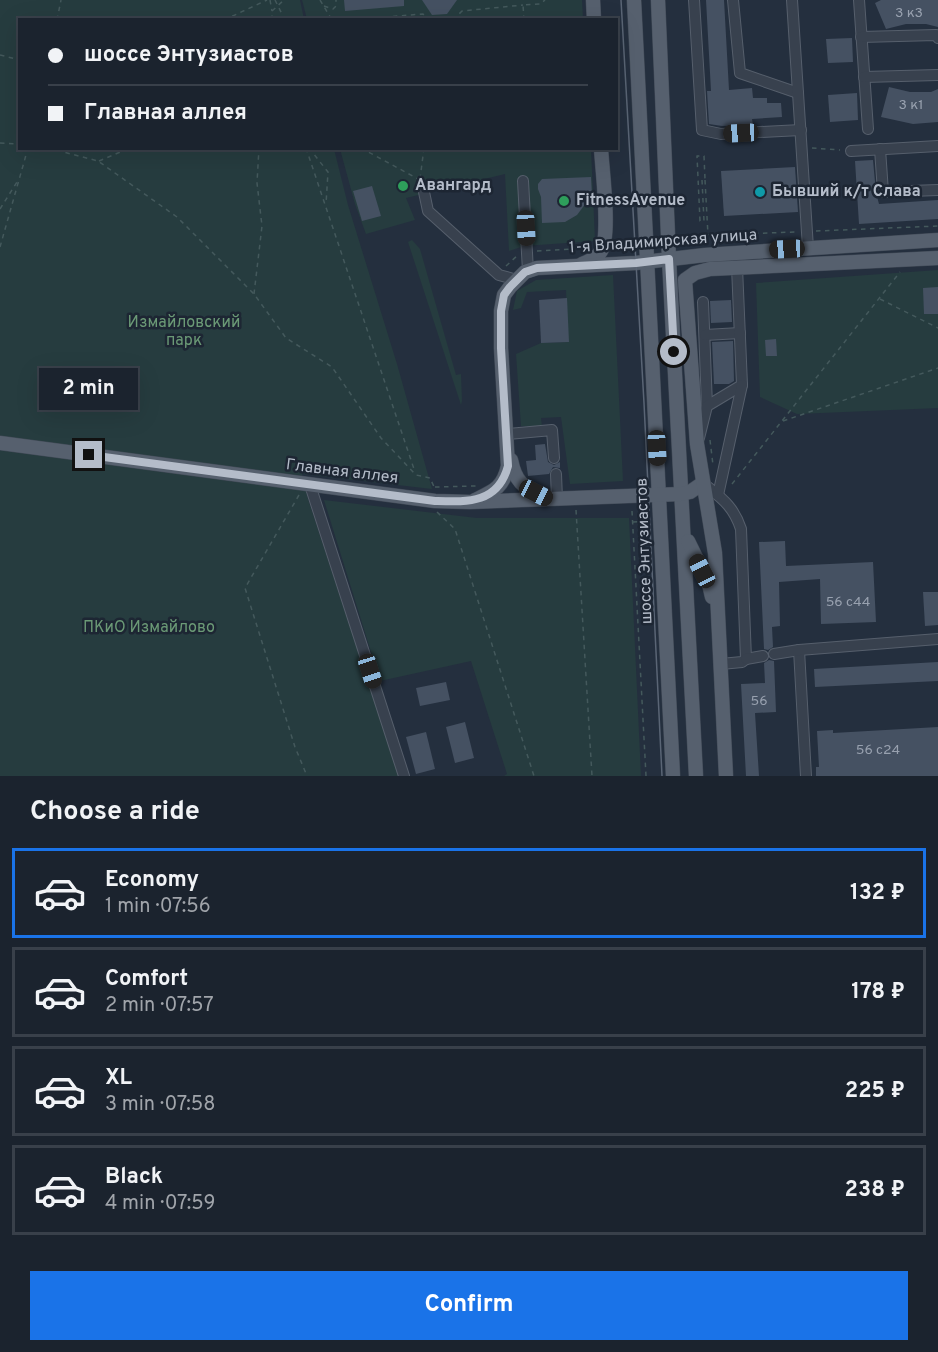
<!DOCTYPE html>
<meta charset="utf-8">
<style>
body{margin:0;font-family:Overpass,sans-serif;background:#282f3a;color:#f1f3f6;height:100vh;display:flex;flex-direction:column;font-size:22px;white-space:nowrap}
*{box-sizing:border-box;margin:0}
p{font-size:20px;color:#a0a4aa}
.icon{flex:none;width:33px;height:33px;fill:none;stroke:currentColor;stroke-width:2;stroke-linecap:round;stroke-linejoin:round}
.map{position:relative;height:776px;overflow:hidden}
.drawer{display:flex;flex-direction:column;background:#1b232e;flex:1}
.drawer>*{flex:none}
.hud{position:absolute;left:18px;top:18px;width:600px;height:132px;border-radius:0px;box-shadow:0 6px 24px #0002,0 0 0 2px #39404a;display:grid;align-content:center;height:132px;padding:0 30px;background:#1b232e}
.end{position:absolute;width:27px;height:27px;margin:-14px;border:8px solid #b4bcc9;background:#111;box-shadow:0 0 0 3px #111}
.from{border-radius:50%}
.bubble{position:absolute;height:42px;border-radius:0px;background:#1b232e;box-shadow:0 6px 24px #0002,0 0 0 2px #39404a;font-size:20px;font-weight:700;line-height:42px;text-align:center}
.car{position:absolute;width:18px;height:36px;margin:-18px -9px;border-radius:8px;box-shadow:0 0 4px 2px #0007;background:linear-gradient(#222 24%,#8ab4d8 0 40%,#222 0 76%,#8ab4d8 0 86%,#222 0)}
.hud b{display:flex;align-items:center;gap:21px;height:57px;font-size:22px}
.hud b+b{border-top:2px solid #39404a}
.hud i{width:15px;height:15px;background:#f1f3f6}
ul{padding:0;list-style:none}
li{display:flex;align-items:center;gap:18px;height:90px;margin:0 12px 9px;padding:0 18px;border:3px solid #39404a;border-radius:0px}
li div{flex:1}
li b{display:block;font-size:22px}
li em{font-style:normal;font-weight:700}
li.active{border-color:#1a73e8}
li>.icon{width:54px;height:54px;stroke-width:1.5}
h2{padding:0 30px;font-size:27px;line-height:72px}
.button{display:flex;gap:12px;margin-top:auto;padding:12px 30px}
.button a{flex:1;height:69px;border-radius:0px;background:#1a73e8;color:#fff;font-size:24px;font-weight:700;line-height:69px;text-align:center}
.map>svg:first-child{display:block}
.green{fill:#263c3f}
.building{fill:#455162}
.lines{fill:none;stroke-linecap:round;stroke-linejoin:round}
.minor-casing{stroke:#565f6c;stroke-width:12}
.major-casing{stroke:#414a57;stroke-width:15}
.path{stroke:#44595c;stroke-width:1.5;stroke-dasharray:4.5 4.5;stroke-linecap:butt}
.minor{stroke:#38414e;stroke-width:10}
.major{stroke:#56606e;stroke-width:14}
.tram{stroke:#5a6575;stroke-width:1.5}
.route{stroke:#b4bcc9;stroke-width:8}
.leisure-dot{fill:#2e9e5b;stroke:#1d2633;stroke-width:2}
.culture-dot{fill:#0f9aa8;stroke:#1d2633;stroke-width:2}
.labels{text-anchor:middle;dominant-baseline:central;stroke-width:5;stroke-linejoin:round;paint-order:stroke}
.number-label{font-size:14px;fill:#98a1af}
.poi-label{font-size:16px;font-weight:bold;fill:#b4bcc9;stroke:#1d2633;text-anchor:start}
.street-label{font-size:16px;fill:#b4bcc9;stroke:#1d2633}
.park-label{font-size:16px;fill:#6b9a76;stroke:#1d2633}
</style>
<div class="map">
<svg width="938" height="776" viewBox="0 0 938 776">
<rect width="100%" height="100%" fill="#242f3e"/>
<g class="green">
<polygon points="0,0 300,0 304,19 20,20 20,148 334,149 348,205 397,364 432,489 302,474 308,499 399,776 0,776"/>
<polygon points="302,0 582,0 583,19 307,19"/>
<polygon points="340,149 591,149 595,241 524,246 509,251 505,174 406,198 415,220 366,234 355,204"/>
<polygon points="412,240 420,249 456,375 461,374 462,401 461,405 408,242"/>
<polygon points="938,270 938,408 797,414 760,397 756,283"/>
<polygon points="613,275 623,481 570,484 561,417 541,418 542,427 521,426 516,354 541,343 568,342 566,290 527,292 521,308 513,310 517,291 536,280"/>
<polygon points="324,500 477,518 629,518 641,776 504,776 507,774 471,661 380,681"/>
</g>
<g class="building">
<polygon points="344,0 404,0 404,6 345,11"/>
<polygon points="422,0 457,0 447,14 432,15"/>
<polygon points="706,0 724,0 729,90 752,88 753,98 767,98 767,103 781,103 782,117 752,119 753,125 722,126 709,124 707,91 711,91"/>
<polygon points="881,0 938,0 938,27 926,24 906,24 886,29 875,3"/>
<polygon points="852,38 853,62 828,63 826,39"/>
<polygon points="889,87 910,92 931,92 938,89 938,122 913,124 881,117"/>
<polygon points="857,93 858,120 830,122 828,95"/>
<polygon points="873,160 876,193 879,204 938,200 938,219 859,224 855,161"/>
<polygon points="795,167 798,212 724,216 721,171"/>
<polygon points="591,177 592,195 577,215 565,222 542,223 541,197 538,189 538,184 542,179"/>
<polygon points="372,186 381,216 362,221 353,191"/>
<polygon points="938,287 938,314 924,314 923,288"/>
<polygon points="567,298 569,342 541,343 539,300"/>
<polygon points="731,300 732,322 711,323 710,301"/>
<polygon points="776,339 777,356 766,356 765,340"/>
<polygon points="733,341 734,381 729,384 714,384 712,342"/>
<polygon points="545,444 548,462 554,465 560,462 560,468 553,467 549,474 528,476 526,461 536,460 535,445"/>
<polygon points="785,541 786,566 873,562 876,622 821,624 820,579 779,582 780,626 772,627 773,647 768,650 764,649 759,542"/>
<polygon points="923,592 938,592 938,625 925,626"/>
<polygon points="769,660 774,661 776,712 755,713 759,776 746,776 741,684 765,683 764,663"/>
<polygon points="938,662 938,681 815,687 814,669"/>
<polygon points="446,682 450,700 420,706 416,688"/>
<polygon points="465,722 474,758 455,763 446,727"/>
<polygon points="938,727 938,776 816,776 816,767 819,767 817,731 833,730 833,733"/>
<polygon points="426,732 435,769 416,774 406,737"/>
</g>
<g class="lines">
<g class="minor-casing">
<g id="minor">
<polyline points="694,0 702,130 721,134 801,130"/>
<polyline points="733,0 740,73 798,93"/>
<polyline points="792,0 808,248"/>
<polyline points="859,0 868,129"/>
<polyline points="861,37 936,35 938,38"/>
<polyline points="864,77 938,75"/>
<polyline points="880,149 883,192 938,190"/>
<polyline points="851,151 938,146"/>
<polyline points="523,181 528,271"/>
<polyline points="424,192 428,211 499,275 517,280"/>
<polyline points="703,302 707,406"/>
<polyline points="705,335 740,333"/>
<polyline points="508,434 552,430 554,458"/>
<polyline points="699,438 707,406 742,385 737,267"/>
<polyline points="556,474 557,499"/>
<path d="M703,483C721,498 733,505 741,529L746,659L742,662L721,664"/>
<polyline points="310,485 404,776"/>
<polyline points="718,495 742,385"/>
<polyline points="799,650 806,776"/>
<polyline points="774,654 799,650 938,639"/>
<polyline points="746,659 763,656"/>
</g>
</g>
<g class="major-casing">
<g id="major">
<polyline points="593,0 594,20"/>
<polyline points="634,0 673,776"/>
<polyline points="658,0 669,259 696,776"/>
<path d="M582,264C590,261 597,258 601,251C611,236 602,169 601,148"/>
<polyline points="0,443 435,501 470,502 681,494 690,492 703,483"/>
<path d="M511,460C516,485 525,487 546,498"/>
<path d="M475,500C494,491 503,488 508,466L501,348V311L504,295L510,287L525,272L537,268L636,263L705,255L938,240"/>
<polyline points="688,541 709,584 712,597"/>
<polyline points="726,776 715,553 697,444 685,280 695,273 710,269 938,258"/>
</g>
</g>
<g class="path">
<polyline points="270,0 272,11"/>
<polyline points="275,0 282,14 280,20"/>
<polyline points="320,0 332,20"/>
<polyline points="324,6 333,9 336,6 336,0"/>
<polyline points="57,20 61,0"/>
<polyline points="224,20 267,0"/>
<polyline points="272,20 272,11 284,0"/>
<polyline points="348,20 423,14 430,20"/>
<polyline points="453,20 462,11 523,5"/>
<polyline points="524,20 523,5 540,4 545,0"/>
<polyline points="0,55 20,60"/>
<polyline points="0,143 20,144"/>
<polyline points="48,148 98,161 177,217 254,294 286,338 332,367 381,438 416,475 430,478 435,489"/>
<polyline points="306,148 415,472"/>
<polyline points="309,148 328,172 326,204"/>
<polyline points="361,148 420,180 421,182"/>
<polyline points="812,148 840,150"/>
<polyline points="99,161 130,148"/>
<polyline points="420,179 424,148"/>
<polyline points="702,180 704,221 700,221 697,156 704,156 705,179"/>
<polyline points="705,180 708,235"/>
<polyline points="0,209 17,182"/>
<polyline points="816,231 938,226"/>
<polyline points="704,242 708,235 796,232"/>
<polyline points="0,247 28,148"/>
<polyline points="537,251 589,248"/>
<polyline points="506,266 518,255"/>
<polyline points="254,294 262,226 257,183 259,148"/>
<polyline points="880,299 938,328"/>
<polyline points="783,421 938,368"/>
<polyline points="710,440 713,465"/>
<polyline points="732,484 900,272"/>
<polyline points="435,487 476,486"/>
<polyline points="299,495 245,588 295,747 307,776"/>
<polyline points="576,510 592,776"/>
<polyline points="632,511 646,776"/>
<polyline points="437,512 455,529 534,776"/>
<polyline points="633,522 649,521"/>
</g>
<use href="#minor" class="minor"/>
<use href="#major" class="major"/>
<polyline class="tram" points="621,0 644,403 662,776"/>
</g>
<g class="lines">
<path class="route" d="M89,455L435,501C467,502 498,504 508,466L501,348V311L504,295L510,287L525,272L537,268L636,263L669,259L674,352"/>
</g>
<g class="leisure-dot">
<circle cx="403" cy="186" r="6"/>
<circle cx="564" cy="201" r="6"/>
</g>
<circle class="culture-dot" cx="760" cy="192" r="6"/>
<g class="labels">
<g class="number-label">
<text x="909" y="13">3 к3</text>
<text x="911" y="105">3 к1</text>
<text x="848" y="602">56 с44</text>
<text x="759" y="701">56</text>
<text x="878" y="750">56 с24</text>
</g>
<g class="poi-label">
<text x="415" y="186">Авангард</text>
<text x="772" y="192">Бывший к/т Слава</text>
<text x="576" y="201">FitnessAvenue</text>
</g>
<g class="street-label">
<text transform="translate(663 242) rotate(-4)">1-я Владимирская улица</text>
<text transform="translate(342 472) rotate(7)">Главная аллея</text>
<text transform="translate(645 551) rotate(-92)">шоссе Энтузиастов</text>
</g>
<g class="park-label">
<text x="184" y="323">Измайловский<tspan x="184" dy="18">парк</tspan></text>
<text x="149" y="628">ПКиО Измайлово</text>
</g>
</g>
</svg>
<i class="end from" style="left:674px;top:352px"></i>
<i class="end" style="left:89px;top:455px"></i>
<div class="bubble" style="left:39px;top:368px;width:99px">2 min</div>
<i class="car" style="left:741px;top:133px;rotate:267deg"></i>
<i class="car" style="left:526px;top:228px;rotate:177deg"></i>
<i class="car" style="left:787px;top:249px;rotate:267deg"></i>
<i class="car" style="left:657px;top:448px;rotate:177deg"></i>
<i class="car" style="left:536px;top:493px;rotate:117deg"></i>
<i class="car" style="left:702px;top:571px;rotate:333deg"></i>
<i class="car" style="left:370px;top:671px;rotate:162deg"></i>
<div class="hud">
<b><i class="from"></i>шоссе Энтузиастов</b>
<b><i></i>Главная аллея</b>
</div>
</div>
<section class="drawer">
<h2>Choose a ride</h2>
<ul>
<li class="active"><svg class="icon" aria-label="car" viewBox="0 0 24 24"><path d="M5 17H2v-5l4-1 3-4h7l3 4 3 1v5h-3M9 17h6M6 11h13"/><circle cx="7" cy="17" r="2"/><circle cx="17" cy="17" r="2"/></svg><div><b>Economy</b><p>1 min · 07:56</p></div><em>132 ₽</em></li>
<li><svg class="icon" aria-label="car" viewBox="0 0 24 24"><path d="M5 17H2v-5l4-1 3-4h7l3 4 3 1v5h-3M9 17h6M6 11h13"/><circle cx="7" cy="17" r="2"/><circle cx="17" cy="17" r="2"/></svg><div><b>Comfort</b><p>2 min · 07:57</p></div><em>178 ₽</em></li>
<li><svg class="icon" aria-label="car" viewBox="0 0 24 24"><path d="M5 17H2v-5l4-1 3-4h7l3 4 3 1v5h-3M9 17h6M6 11h13"/><circle cx="7" cy="17" r="2"/><circle cx="17" cy="17" r="2"/></svg><div><b>XL</b><p>3 min · 07:58</p></div><em>225 ₽</em></li>
<li><svg class="icon" aria-label="car" viewBox="0 0 24 24"><path d="M5 17H2v-5l4-1 3-4h7l3 4 3 1v5h-3M9 17h6M6 11h13"/><circle cx="7" cy="17" r="2"/><circle cx="17" cy="17" r="2"/></svg><div><b>Black</b><p>4 min · 07:59</p></div><em>238 ₽</em></li>
</ul>
<div class="button"><a>Confirm</a></div>
</section>
